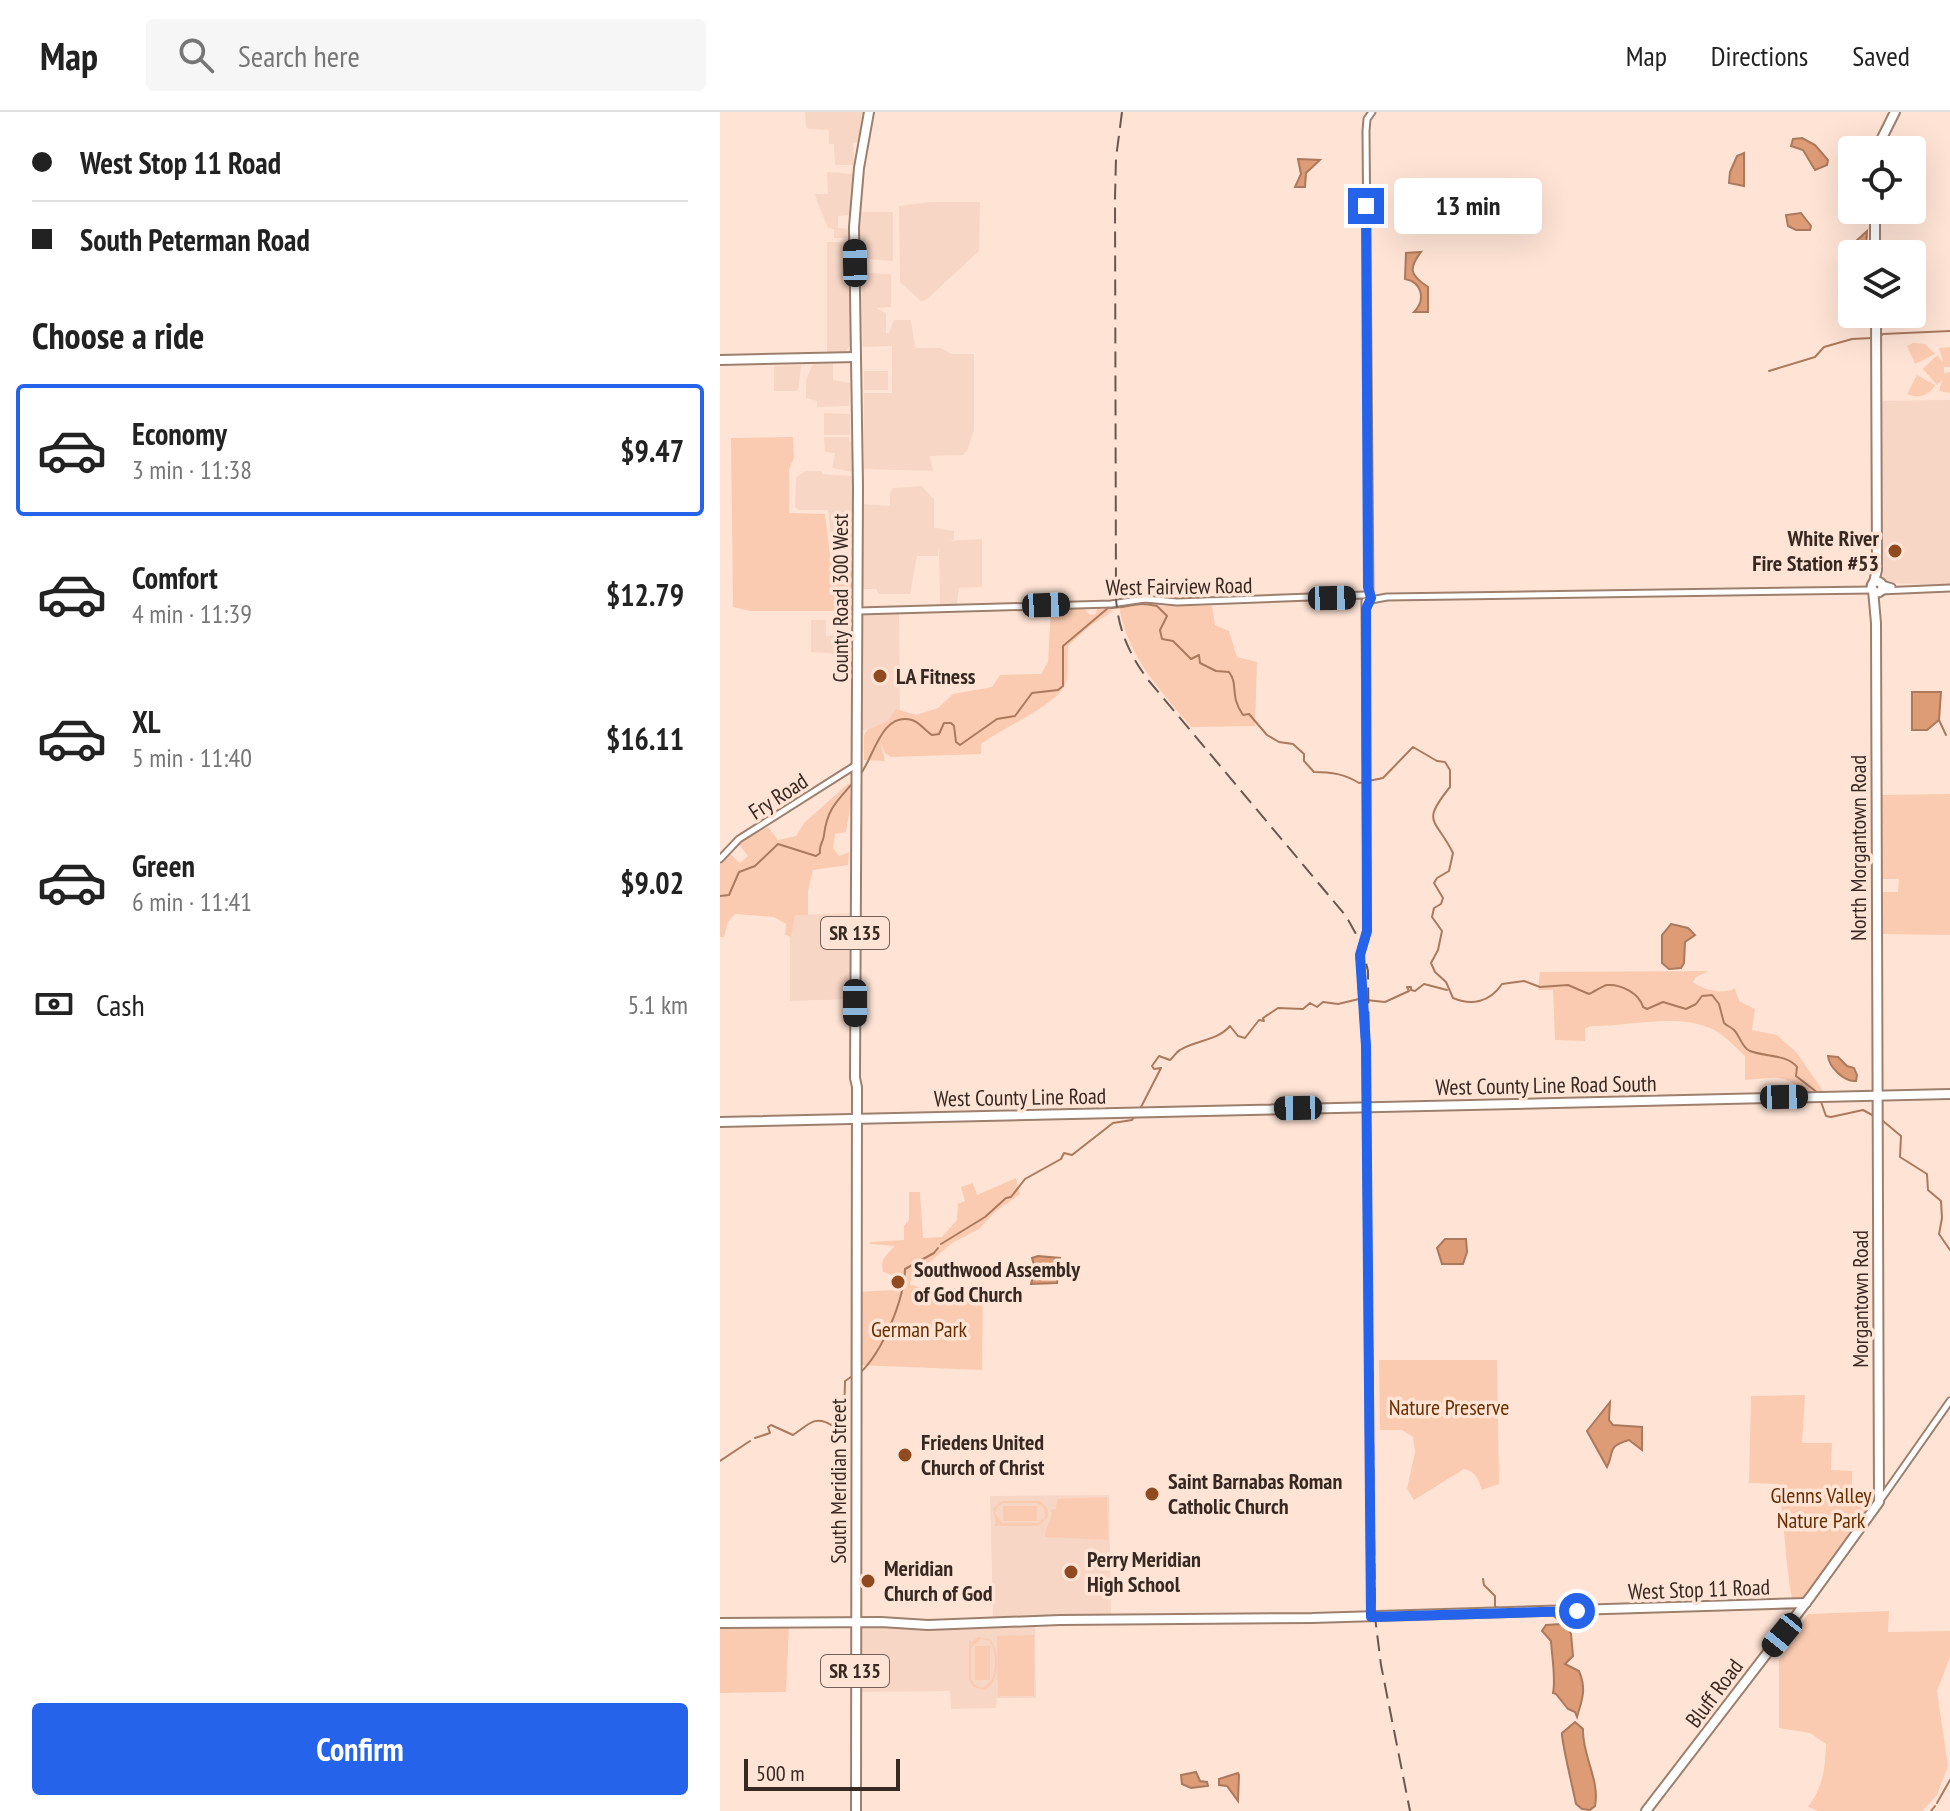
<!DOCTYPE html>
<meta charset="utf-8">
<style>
body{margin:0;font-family:"PT Sans Narrow",sans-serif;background:#f6f6f6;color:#222;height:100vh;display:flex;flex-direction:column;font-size:30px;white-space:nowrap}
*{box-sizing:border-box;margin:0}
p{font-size:26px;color:#767676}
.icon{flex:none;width:44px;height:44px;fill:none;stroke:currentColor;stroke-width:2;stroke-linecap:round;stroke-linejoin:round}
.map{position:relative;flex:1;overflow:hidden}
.drawer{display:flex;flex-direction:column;background:#fff;width:720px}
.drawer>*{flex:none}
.hud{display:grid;align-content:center;height:176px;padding:0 32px;background:#fff}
.fabs{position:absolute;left:1118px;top:24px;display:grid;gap:16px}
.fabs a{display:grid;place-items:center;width:88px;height:88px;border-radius:8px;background:#fff;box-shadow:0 8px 32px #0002;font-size:40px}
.scale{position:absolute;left:24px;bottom:20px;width:156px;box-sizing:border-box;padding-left:8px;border:4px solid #362922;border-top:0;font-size:22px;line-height:28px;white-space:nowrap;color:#362922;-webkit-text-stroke:6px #ffe4d5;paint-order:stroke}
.end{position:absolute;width:36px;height:36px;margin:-18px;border:10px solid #2563eb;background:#fff;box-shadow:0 0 0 4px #fff}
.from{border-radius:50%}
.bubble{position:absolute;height:56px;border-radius:8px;background:#fff;box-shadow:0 8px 32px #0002;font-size:26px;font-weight:600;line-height:56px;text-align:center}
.car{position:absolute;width:24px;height:48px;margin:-24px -12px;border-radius:10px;box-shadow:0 0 6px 2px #0007;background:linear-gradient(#222 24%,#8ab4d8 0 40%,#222 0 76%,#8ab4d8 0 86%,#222 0)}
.hud b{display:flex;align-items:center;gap:28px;height:76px;font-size:30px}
.hud b+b{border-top:2px solid #e0e0e0}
.hud i{width:20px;height:20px;background:#222}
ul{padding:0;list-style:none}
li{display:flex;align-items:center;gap:24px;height:132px;margin:0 16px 12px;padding:0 16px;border:4px solid transparent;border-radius:8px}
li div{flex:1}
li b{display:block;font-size:30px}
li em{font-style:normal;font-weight:600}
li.current{border-color:#2563eb}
li>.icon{width:72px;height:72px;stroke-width:1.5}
h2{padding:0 32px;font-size:36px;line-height:96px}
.pay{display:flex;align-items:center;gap:20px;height:88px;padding:0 32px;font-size:30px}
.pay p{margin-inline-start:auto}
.action{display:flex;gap:16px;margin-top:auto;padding:16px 32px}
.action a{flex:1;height:92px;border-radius:8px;background:#2563eb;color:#fff;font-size:32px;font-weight:600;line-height:92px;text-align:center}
header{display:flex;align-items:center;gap:48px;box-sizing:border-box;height:112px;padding:0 40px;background:#fff;border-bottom:2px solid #e0e0e0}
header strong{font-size:38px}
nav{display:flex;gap:44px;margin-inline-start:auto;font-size:28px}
.search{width:560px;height:72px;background:#f6f6f6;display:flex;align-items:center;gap:20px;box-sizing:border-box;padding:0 28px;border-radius:8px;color:#767676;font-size:30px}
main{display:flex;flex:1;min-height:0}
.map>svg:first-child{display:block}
.built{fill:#f7d6c5}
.green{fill:#facbb1;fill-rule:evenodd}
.water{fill:#dd9b76;stroke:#ab795d;stroke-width:2}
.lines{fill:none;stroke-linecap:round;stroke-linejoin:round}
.stream{stroke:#ab795d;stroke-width:2}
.minor-casing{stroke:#9d7f6e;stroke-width:9}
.major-casing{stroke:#9d7f6e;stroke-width:12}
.minor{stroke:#fff;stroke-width:5}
.major{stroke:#fff;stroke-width:8}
.rail{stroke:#68584f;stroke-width:2;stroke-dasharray:16 8;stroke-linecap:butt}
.route{stroke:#2563eb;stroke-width:10}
.poi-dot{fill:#8f4b1f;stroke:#ffe4d5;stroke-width:3}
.labels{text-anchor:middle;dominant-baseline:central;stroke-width:7;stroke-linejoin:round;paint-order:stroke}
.shield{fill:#ffe4d5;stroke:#726158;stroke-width:2}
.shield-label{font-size:20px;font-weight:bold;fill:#362922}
.poi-label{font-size:22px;font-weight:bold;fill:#362922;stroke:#ffe4d5;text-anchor:start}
.street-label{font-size:22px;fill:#362922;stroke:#ffe4d5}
.park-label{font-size:22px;fill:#692e00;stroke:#ffe4d5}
</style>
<header>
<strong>Map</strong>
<div class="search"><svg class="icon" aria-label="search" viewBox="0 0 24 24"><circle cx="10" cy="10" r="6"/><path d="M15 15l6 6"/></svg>Search here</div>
<nav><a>Map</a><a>Directions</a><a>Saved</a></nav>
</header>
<main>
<section class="drawer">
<div class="hud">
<b><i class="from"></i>West Stop 11 Road</b>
<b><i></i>South Peterman Road</b>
</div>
<h2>Choose a ride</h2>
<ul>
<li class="current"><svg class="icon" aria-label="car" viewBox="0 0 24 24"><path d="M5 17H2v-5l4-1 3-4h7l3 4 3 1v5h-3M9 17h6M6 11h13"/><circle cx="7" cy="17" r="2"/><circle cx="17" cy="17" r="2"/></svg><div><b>Economy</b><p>3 min · 11:38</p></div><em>$9.47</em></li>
<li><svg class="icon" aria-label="car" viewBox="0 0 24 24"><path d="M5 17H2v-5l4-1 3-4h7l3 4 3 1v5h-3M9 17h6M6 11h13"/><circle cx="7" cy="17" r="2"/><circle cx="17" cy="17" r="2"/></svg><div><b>Comfort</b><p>4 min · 11:39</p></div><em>$12.79</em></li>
<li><svg class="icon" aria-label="car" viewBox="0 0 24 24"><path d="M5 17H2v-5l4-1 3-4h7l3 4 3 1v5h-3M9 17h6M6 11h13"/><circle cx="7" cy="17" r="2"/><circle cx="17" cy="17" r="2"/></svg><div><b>XL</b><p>5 min · 11:40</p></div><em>$16.11</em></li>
<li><svg class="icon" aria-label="car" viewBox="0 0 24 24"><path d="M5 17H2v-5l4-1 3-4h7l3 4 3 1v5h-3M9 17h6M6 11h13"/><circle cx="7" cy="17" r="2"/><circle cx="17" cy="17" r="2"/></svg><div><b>Green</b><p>6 min · 11:41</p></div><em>$9.02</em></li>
</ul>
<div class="pay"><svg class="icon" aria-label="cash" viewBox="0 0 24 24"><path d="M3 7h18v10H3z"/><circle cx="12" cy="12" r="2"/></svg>Cash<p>5.1 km</p></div>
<div class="action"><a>Confirm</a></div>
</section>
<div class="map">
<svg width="1230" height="1699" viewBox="0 0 1230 1699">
<rect width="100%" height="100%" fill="#ffe4d5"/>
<g class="built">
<polygon points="85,0 143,0 138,30 133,31 134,53 115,53 114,32 109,32 109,18 89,17 86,15"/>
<polygon points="107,60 133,62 130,103 118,104 118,116 130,117 127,126 114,126 114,117 108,116 97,89 95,82 108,82"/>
<polygon points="211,90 260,90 259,139 206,188 201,189 180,170 179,94"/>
<polygon points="141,100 173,100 173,149 145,147 145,130 139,130"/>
<polygon points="107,130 128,130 132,230 124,242 107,241"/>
<polygon points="145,161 171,162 171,195 156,196 166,201 166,221 169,221 174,208 191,208 195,236 221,236 232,242 254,242 254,318 247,339 243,343 210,344 213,359 144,357 144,281 172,281 172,234 143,235 141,166"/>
<polygon points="93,252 113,252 113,268 130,271 129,294 97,295 97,289 86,286 86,268"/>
<polygon points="81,253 78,279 54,279 54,254"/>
<rect x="144" y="259" width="24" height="19"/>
<polygon points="1230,288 1230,473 1167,471 1160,461 1158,289"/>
<polygon points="104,301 130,302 130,323 104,323"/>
<polygon points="104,325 129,325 129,330 132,330 132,360 112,356 115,341 105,340"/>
<polygon points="86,359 101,359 103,362 132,364 132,429 111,427 108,398 79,398 75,395 76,365"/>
<polygon points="201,374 214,387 214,416 234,419 234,428 228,429 262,427 262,475 239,476 237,493 220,493 219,435 218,444 197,444 190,482 159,482 156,477 143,477 142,392 170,394 170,381 173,376"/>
<polygon points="179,501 180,598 176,597 168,609 147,618 142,618 143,503"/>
<polygon points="91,508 106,508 106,524 127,523 126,539 119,542 91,540"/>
<polygon points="132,801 131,887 70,889 70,825 75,803"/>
<polygon points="389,1383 391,1508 273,1507 270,1384"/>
<polygon points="315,1513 316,1586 277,1586 276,1596 231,1597 230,1579 141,1580 140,1514"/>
</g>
<g class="green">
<polygon points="1193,231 1205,232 1215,242 1195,252 1187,234"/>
<polygon points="1230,235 1230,255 1224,255 1224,261 1230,260 1230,281 1219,279 1222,268 1217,273 1203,257 1217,243 1223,250 1219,236"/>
<path d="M1197,263L1215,273C1208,284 1199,287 1187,282Z"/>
<polygon points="73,325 74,346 69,357 69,401 105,402 111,451 133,454 133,487 123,499 30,499 13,495 11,326"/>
<path d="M389,494L393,499L370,514L348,534C347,546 349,561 346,571C338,593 282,616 261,632V642L171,645L165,641L160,628L165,649L144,648V623L147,618L168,609L176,597L196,603L218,596L233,582L272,575L280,563L321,562L328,550L331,497H364L370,503L376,502L377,497Z"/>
<path d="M399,494H492L495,513L509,519L517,545L537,550L535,614L471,615C439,576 408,546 399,494Z"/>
<polygon points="129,671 131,690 126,720 115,722 113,736 119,744 129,740 128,753 93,758 88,779 88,803 75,803 71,825 65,823 66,812 54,805 15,802 8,810 4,825 0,825 0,747 8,740 20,751 28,744 17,730 48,715 58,728 76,724 84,711"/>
<polygon points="1230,682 1230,823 1160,822 1159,780 1178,780 1179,767 1159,767 1159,683"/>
<path d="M989,859L976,865L973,870C983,878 1004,883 1015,876L1019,889L1035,897L1032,918L1057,923L1077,941L1103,979L1079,980C1069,959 1045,967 1025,968V944C1015,935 1003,921 990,916C955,901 906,915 870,914L865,917V929L835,928L833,878H818L820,860Z"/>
<path d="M296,1066L300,1082L275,1100L259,1117L232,1131L211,1149L200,1154L193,1161L190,1172L204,1177L263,1175L262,1258L136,1253V1180L175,1178V1164L163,1160C160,1146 166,1144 175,1134L150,1132V1130L184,1128V1114L189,1108V1080H200L203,1126L222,1125L237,1108L238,1092L245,1089L241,1075L253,1071L257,1083Z"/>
<path d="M659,1248H777L779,1372L762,1378C758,1367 756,1360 744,1357L694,1388L687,1377L695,1340L693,1325L682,1318H660Z"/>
<path d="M1085,1283L1082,1331H1112L1111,1358L1132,1359V1374L1154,1394L1083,1489L1072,1488C1065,1449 1065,1411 1058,1372L1029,1371L1031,1284Z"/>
<path d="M387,1385L388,1428L325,1425C325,1414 333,1409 331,1398L336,1397L337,1387Z"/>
<path d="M282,1389H320L328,1397V1405L318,1414H274L276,1411L273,1397ZM283,1391H317L324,1396L325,1405L318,1411H282L275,1401L277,1395Z"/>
<rect x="283" y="1394" width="34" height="15"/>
<path d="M1169,1499L1168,1520L1230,1519V1545L1217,1579L1228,1654L1217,1683L1202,1699H1098L1088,1695C1103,1675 1105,1657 1106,1632L1090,1621L1059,1616V1548L1088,1502Z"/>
<polygon points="0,1514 69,1514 66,1580 0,1581"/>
<polygon points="314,1523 314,1584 278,1584 277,1524"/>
<path d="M258,1525L270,1527C280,1540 280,1570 265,1578L254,1575L249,1567V1528L252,1530ZM261,1527L270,1529C278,1542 278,1571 262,1576L255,1573L251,1567V1536Z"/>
<rect x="255" y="1534" width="15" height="34"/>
</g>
<g class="water">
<polygon points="1082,26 1095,33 1108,48 1107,53 1095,58 1083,38 1071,34 1073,27"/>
<polygon points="1024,41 1024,74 1009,71 1010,60 1017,44"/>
<polygon points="578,47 600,48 586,61 585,75 575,75 581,62"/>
<polygon points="1081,101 1091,114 1090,118 1076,118 1068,114 1066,103"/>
<polygon points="1147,119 1146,142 1124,143 1124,140"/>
<path d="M701,140C688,157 690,163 708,175V200H694C706,188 702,170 685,167L686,141Z"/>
<polygon points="1192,580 1221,580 1219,608 1207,618 1192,618"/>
<polygon points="951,812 968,816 975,823 965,830 964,851 961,856 949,857 942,851 942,823"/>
<path d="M1108,944L1118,945L1127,954L1134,956L1137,963L1136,969C1124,970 1109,955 1108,944Z"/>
<polygon points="725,1127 746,1127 747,1140 743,1152 722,1152 717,1136"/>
<polygon points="318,1144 340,1146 337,1171 311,1172 315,1157 312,1146"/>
<path d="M890,1290L889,1308L893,1313L922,1315V1338L909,1328C886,1335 895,1339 887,1355L867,1319Z"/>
<path d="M841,1512L847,1514L851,1522L853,1544L845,1552L859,1559C867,1578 862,1587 857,1605L855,1600L848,1597L836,1582L833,1581C836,1567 832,1546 831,1529L822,1519L826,1513Z"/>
<path d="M855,1610L863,1617C862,1644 880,1667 875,1694L870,1698L862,1697L856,1692C854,1681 841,1628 842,1621Z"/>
<polygon points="476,1660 480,1669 487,1670 488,1674 471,1676 462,1672 461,1663"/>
<polygon points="518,1661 519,1663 518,1689 507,1674 499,1673 499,1667"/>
</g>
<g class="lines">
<g class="stream">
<polyline points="1158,226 1163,222 1230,219"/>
<polyline points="1049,259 1095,245 1104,235 1132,227 1152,226"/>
<polyline points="1219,608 1226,623"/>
<path d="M139,664C154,647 160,600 192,608C199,610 206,619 212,623L219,622L224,611H231L234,614L236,630L240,633L277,607L295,604L312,581L338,578L343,574V534L388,496C408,496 417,489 437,494L447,504L440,518L442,527L453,529L471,547L479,543L480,551L496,559L509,560C519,573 509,583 523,603L529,602L547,623L559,630L573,632L584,642V649L594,660C611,660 625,662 639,671L663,666L693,635L717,649L725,650L730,658V675C700,712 716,706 733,741L729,759L717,766L714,771L723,786L721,792L714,796L712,805L722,819L718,838L711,851L715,860L726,870L733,886C752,894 770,890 782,872L804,869L820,875L848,873L869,882C874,880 882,874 887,873C901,872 919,881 923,895L927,897L943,890L966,897L976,892L982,884L992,883L999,892L1004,911C1007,914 1011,915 1014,918C1020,924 1022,936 1030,939C1045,945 1067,942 1077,955L1076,964L1098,981"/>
<path d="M0,784L9,783L19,760L35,754L58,732L96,744L100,741C99,731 103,732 104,723C107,698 116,690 132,672"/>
<polyline points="646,888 665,890 689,879 687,875 691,875 691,878 695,879 704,872 727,878"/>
<polyline points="1100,987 1106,1004 1111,1005 1143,998 1154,1004"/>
<path d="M420,997L441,956L434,957L432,954L439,944L450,948C454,945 456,940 460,938C476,928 497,929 510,914L518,924L525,926L539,908L544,909L543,906L558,896L583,897L590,891L597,895L603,890L618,892L639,887"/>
<polyline points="1163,1009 1181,1024 1180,1045 1207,1062 1208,1078 1221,1089 1222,1106 1219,1122 1230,1138"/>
<polyline points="221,1132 265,1105 286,1086 291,1085 305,1067 341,1047 344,1041 352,1043 393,1011 412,1008 416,1003"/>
<path d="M140,1261C163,1239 184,1188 185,1157L214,1141L218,1136"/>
<path d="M35,1326L50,1321L48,1315L51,1313L73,1323C87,1314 95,1302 111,1313L124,1306L125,1269L134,1263"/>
<polyline points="0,1349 30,1329"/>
<polyline points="763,1467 764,1473 775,1484 775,1495 780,1496"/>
<polyline points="830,1502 841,1509 841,1512"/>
<polyline points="795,1503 807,1503"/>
<polyline points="1217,1691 1230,1668"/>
<polyline points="1211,1699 1215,1694"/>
</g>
<g class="minor-casing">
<g id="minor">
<polyline points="1162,472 1172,475"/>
<polyline points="1160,479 1230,476"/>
<polyline points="650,483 646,19 647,7 652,0"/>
<polyline points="651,488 667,485 1153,478"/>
<polyline points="645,489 647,819 640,843 646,934 651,1504"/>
<polyline points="138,499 391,492 425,487 457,490 644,483"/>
<polyline points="0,747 19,727 136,653"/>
<polyline points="1159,1390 1230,1289"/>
</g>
</g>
<g class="major-casing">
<g id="major">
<polyline points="1156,38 1175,0"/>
<polyline points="1155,98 1155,142"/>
<polyline points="0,248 136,245"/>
<circle cx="1157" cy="475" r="5.5"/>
<polyline points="1154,470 1157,458 1156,202"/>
<polyline points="0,1010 1230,982"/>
<polyline points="0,1511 161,1510 208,1513 340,1508 592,1506 1086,1491"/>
<polyline points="136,1699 137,975 135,966 138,375 134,115 139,56 149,0"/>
<polyline points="926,1699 1091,1484 1159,1390 1156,511 1153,478"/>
</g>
</g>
<use href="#minor" class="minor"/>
<use href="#major" class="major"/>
<path class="rail" d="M402,0L396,46L395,86L396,486C398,518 410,544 429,569L626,804L641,831L648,859L655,1505L661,1553L690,1699"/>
</g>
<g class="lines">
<polyline class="route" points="646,94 648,475 651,486 646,497 647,819 640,843 646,934 651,1505 857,1499"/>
</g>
<g class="poi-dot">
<circle cx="1175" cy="439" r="8"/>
<circle cx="160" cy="564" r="8"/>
<circle cx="178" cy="1170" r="8"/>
<circle cx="185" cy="1343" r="8"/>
<circle cx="432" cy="1382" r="8"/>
<circle cx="351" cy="1460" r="8"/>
<circle cx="148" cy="1469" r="8"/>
</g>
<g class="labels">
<g class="shield">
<rect x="101" y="805" width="68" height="32" rx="6"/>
<rect x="101" y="1543" width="68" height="32" rx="6"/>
</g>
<g class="shield-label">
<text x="135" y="821">SR 135</text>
<text x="135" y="1559">SR 135</text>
</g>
<g class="poi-label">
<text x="1159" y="426" text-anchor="end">White River<tspan x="1159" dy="25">Fire Station #53</tspan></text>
<text x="176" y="564">LA Fitness</text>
<text x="194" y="1157">Southwood Assembly<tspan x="194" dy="25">of God Church</tspan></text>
<text x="201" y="1330">Friedens United<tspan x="201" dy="25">Church of Christ</tspan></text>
<text x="448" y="1369">Saint Barnabas Roman<tspan x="448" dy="25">Catholic Church</tspan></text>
<text x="367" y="1447">Perry Meridian<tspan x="367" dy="25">High School</tspan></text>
<text x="164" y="1456">Meridian<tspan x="164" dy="25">Church of God</tspan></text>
</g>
<g class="street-label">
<text transform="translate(459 474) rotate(-1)">West Fairview Road</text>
<text transform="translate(120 486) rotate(-90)">County Road 300 West</text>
<text transform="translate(58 684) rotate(-33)">Fry Road</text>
<text transform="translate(1138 736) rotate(-90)">North Morgantown Road</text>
<text transform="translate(826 973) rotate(-1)">West County Line Road South</text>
<text transform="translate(300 985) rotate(-1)">West County Line Road</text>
<text transform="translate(1140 1187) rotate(-90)">Morgantown Road</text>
<text transform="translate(118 1369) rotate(-90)">South Meridian Street</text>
<text transform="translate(979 1477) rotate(-2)">West Stop 11 Road</text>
<text transform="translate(994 1581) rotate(-53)">Bluff Road</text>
</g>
<g class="park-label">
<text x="199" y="1217">German Park</text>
<text x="729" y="1295">Nature Preserve</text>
<text x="1101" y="1383">Glenns Valley<tspan x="1101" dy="25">Nature Park</tspan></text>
</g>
</g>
</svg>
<div class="fabs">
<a><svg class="icon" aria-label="locate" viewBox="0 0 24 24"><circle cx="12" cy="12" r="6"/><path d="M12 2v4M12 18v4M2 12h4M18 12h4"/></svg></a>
<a><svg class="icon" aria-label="layers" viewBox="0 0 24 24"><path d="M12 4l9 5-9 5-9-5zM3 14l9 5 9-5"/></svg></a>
</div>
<div class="scale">500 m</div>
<i class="end from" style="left:857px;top:1499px"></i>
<i class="end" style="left:646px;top:94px"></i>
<div class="bubble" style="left:674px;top:66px;width:148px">13 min</div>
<i class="car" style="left:135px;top:151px;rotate:359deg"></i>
<i class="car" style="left:612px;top:486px;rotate:89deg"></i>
<i class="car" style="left:326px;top:493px;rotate:88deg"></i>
<i class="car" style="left:135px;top:891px;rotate:180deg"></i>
<i class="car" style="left:1064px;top:985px;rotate:89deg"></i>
<i class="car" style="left:578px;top:996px;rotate:269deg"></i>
<i class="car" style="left:1062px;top:1523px;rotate:219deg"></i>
</div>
</main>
